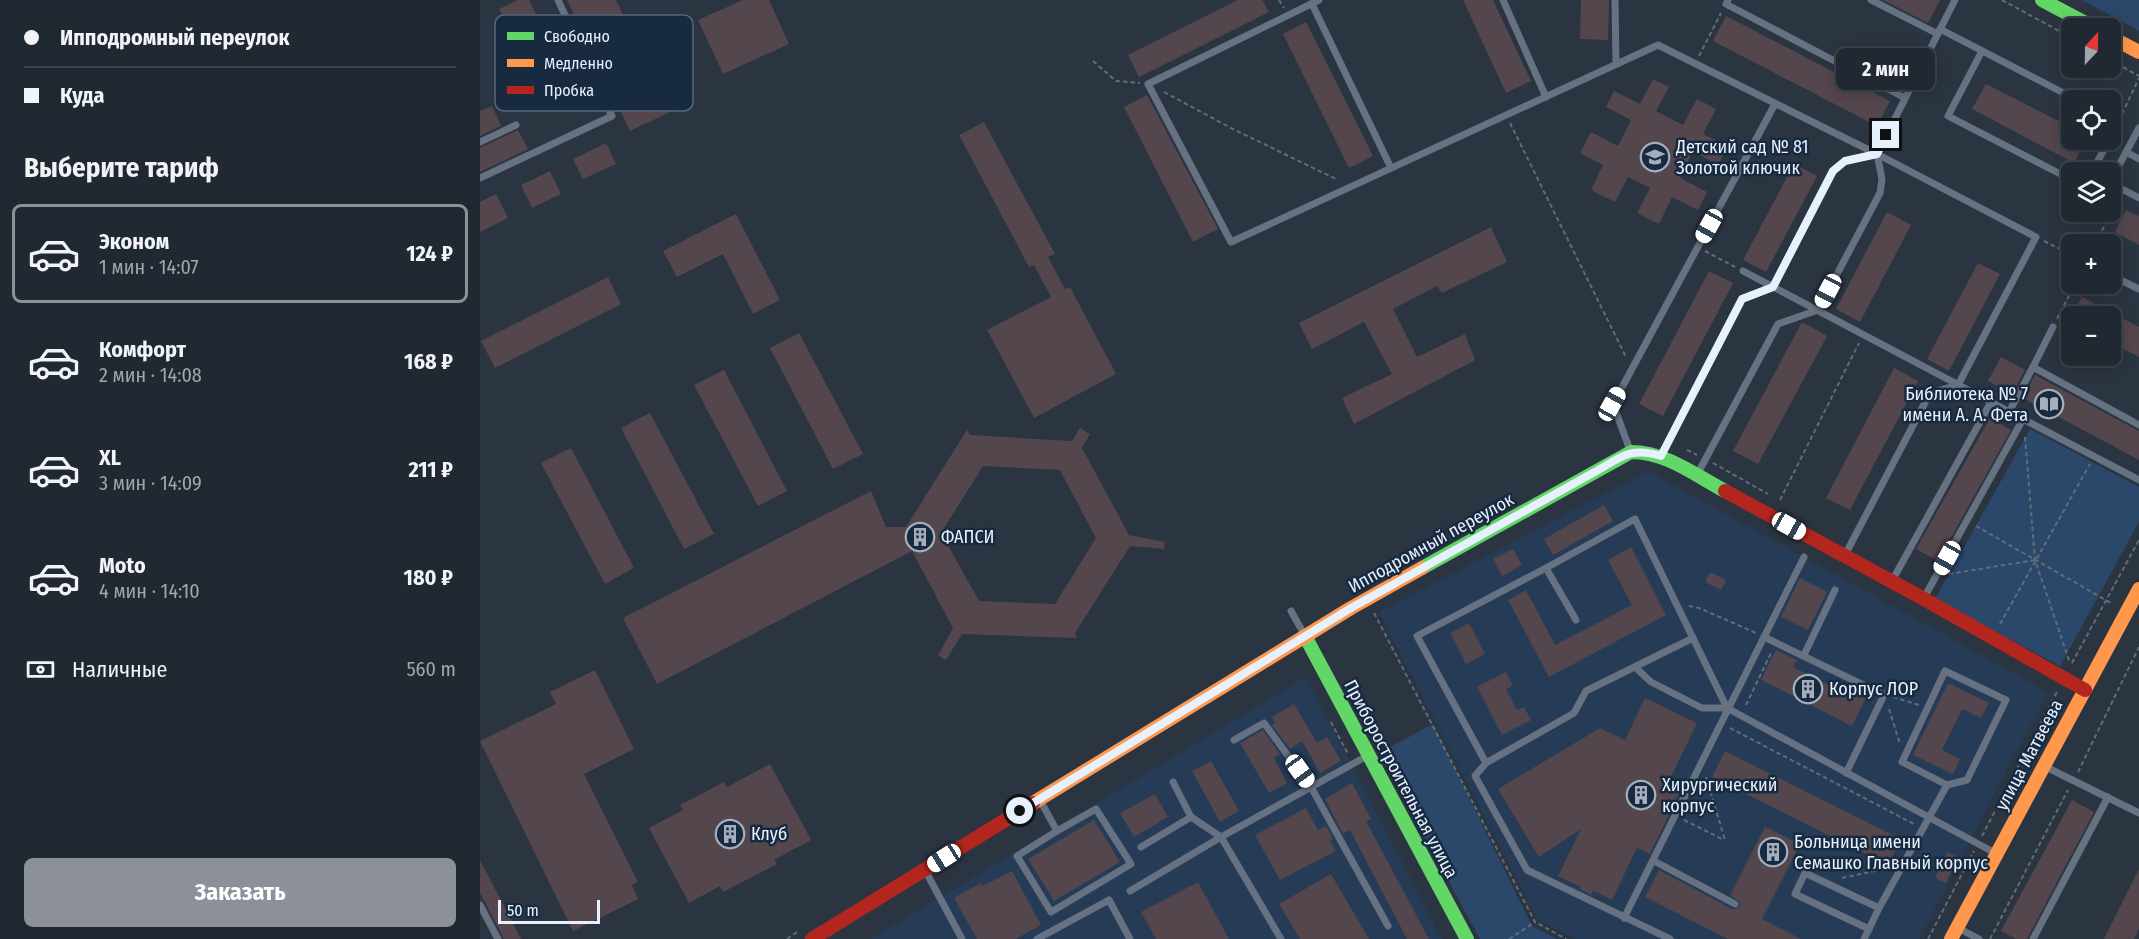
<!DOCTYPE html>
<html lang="ru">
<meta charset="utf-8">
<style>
body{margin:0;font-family:"Fira Sans Condensed",sans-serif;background:#28303a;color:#f1f3f6;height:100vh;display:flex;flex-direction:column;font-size:22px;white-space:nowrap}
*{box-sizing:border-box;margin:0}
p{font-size:20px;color:#a2a6ac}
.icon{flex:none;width:33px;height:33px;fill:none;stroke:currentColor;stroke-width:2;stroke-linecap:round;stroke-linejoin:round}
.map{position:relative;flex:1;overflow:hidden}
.sheet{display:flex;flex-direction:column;background:#202832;width:480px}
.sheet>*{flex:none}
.top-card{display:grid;align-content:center;height:132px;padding:0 24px;background:#202832}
.needle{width:39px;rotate:22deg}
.tools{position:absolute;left:1581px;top:18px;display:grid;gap:12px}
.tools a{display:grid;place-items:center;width:60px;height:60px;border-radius:9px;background:#202832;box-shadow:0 3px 15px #0003,0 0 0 2px #3d444d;font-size:30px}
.scale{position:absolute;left:18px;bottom:15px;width:102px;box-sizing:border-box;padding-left:6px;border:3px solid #e7f1fd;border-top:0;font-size:16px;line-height:21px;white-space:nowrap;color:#e7f1fd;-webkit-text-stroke:4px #182a40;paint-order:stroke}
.end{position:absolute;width:27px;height:27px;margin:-14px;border:8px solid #e7f1fd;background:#111;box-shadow:0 0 0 3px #111}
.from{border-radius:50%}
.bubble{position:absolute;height:42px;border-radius:9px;background:#202832;box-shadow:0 3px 15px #0003,0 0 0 2px #3d444d;font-size:20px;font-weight:700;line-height:42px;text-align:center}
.car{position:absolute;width:18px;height:36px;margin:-18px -9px;border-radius:8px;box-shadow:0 0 4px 2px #0007;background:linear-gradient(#fff 24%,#345 0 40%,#fff 0 76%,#345 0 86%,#fff 0)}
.top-card b{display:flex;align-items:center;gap:21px;height:57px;font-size:22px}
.top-card b+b{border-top:2px solid #3d444d}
.top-card i{width:15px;height:15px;background:#f1f3f6}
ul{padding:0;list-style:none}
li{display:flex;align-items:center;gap:18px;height:99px;margin:0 12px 9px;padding:0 12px;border:3px solid transparent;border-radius:9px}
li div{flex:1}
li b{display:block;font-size:22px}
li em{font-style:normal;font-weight:700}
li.on{border-color:#8c9099}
li>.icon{width:54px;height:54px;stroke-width:1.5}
h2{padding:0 24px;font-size:27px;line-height:72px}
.pay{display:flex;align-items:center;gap:15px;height:66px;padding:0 24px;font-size:22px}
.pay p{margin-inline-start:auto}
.button{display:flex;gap:12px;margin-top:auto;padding:12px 24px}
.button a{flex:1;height:69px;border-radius:9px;background:#8c9099;color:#fff;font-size:24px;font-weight:700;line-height:69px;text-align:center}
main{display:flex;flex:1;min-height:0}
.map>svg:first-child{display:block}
.built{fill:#263b56}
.green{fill:#2b486b}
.building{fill:#53464c;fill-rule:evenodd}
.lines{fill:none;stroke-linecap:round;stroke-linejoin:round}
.path{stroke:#626c78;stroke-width:2;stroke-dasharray:4.5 3;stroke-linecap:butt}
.lane{stroke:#667282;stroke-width:7}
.fast{stroke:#63d668;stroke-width:14}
.slow{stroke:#ff974d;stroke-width:14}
.jam{stroke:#b3261e;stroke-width:14}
.route{stroke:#e7f1fd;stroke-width:8}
.labels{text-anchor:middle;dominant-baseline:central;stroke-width:5;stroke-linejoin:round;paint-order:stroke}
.poi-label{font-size:18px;fill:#e7f1fd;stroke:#182a40;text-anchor:start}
.street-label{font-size:18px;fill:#e7f1fd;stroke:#182a40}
.key{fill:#182a40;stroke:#566679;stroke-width:1.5}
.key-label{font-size:16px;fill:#e7f1fd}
</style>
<main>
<section class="sheet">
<div class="top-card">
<b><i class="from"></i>Ипподромный переулок</b>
<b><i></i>Куда</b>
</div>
<h2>Выберите тариф</h2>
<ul>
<li class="on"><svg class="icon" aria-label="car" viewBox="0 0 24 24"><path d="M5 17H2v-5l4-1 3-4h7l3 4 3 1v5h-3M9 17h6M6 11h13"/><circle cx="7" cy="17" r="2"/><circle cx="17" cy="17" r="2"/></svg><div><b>Эконом</b><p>1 мин · 14:07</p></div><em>124 ₽</em></li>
<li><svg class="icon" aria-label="car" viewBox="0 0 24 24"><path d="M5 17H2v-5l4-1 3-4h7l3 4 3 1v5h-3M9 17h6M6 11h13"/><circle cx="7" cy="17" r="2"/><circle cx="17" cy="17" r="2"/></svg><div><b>Комфорт</b><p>2 мин · 14:08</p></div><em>168 ₽</em></li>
<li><svg class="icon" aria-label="car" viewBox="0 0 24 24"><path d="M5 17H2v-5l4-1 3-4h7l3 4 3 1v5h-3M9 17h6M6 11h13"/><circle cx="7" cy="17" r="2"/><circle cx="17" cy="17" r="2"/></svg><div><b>XL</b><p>3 мин · 14:09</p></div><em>211 ₽</em></li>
<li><svg class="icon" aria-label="car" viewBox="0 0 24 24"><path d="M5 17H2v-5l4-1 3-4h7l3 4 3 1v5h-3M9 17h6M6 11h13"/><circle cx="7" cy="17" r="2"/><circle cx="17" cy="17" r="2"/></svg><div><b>Moto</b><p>4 мин · 14:10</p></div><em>180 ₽</em></li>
</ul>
<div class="pay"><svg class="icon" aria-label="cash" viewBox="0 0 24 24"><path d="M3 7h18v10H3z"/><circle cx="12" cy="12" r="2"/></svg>Наличные<p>560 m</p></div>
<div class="button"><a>Заказать</a></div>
</section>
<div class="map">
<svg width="1659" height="939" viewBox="0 0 1659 939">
<rect width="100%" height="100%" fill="#2b3542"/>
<g class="built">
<polygon points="1168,471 1568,692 1439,939 1095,939 1058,920 899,612"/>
<polygon points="826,677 962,939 391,939"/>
</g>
<g class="green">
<polygon points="1602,0 1659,0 1659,31"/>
<polygon points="1550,429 1659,487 1659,522 1580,666 1455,599"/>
<polygon points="953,724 1052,926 1077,939 1000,939 899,753"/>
</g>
<g class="building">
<polygon points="38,0 49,0 84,72 56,86 19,9"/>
<polygon points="87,0 136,0 190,112 150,131"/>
<polygon points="263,0 289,0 309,44 243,74 218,20"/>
<polygon points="758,0 782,0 789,12 659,77 648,55"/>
<polygon points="983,0 1013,0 1051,81 1026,93"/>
<polygon points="1101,0 1129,0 1128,40 1100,39"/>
<polygon points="1403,0 1460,0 1448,23"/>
<polygon points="1246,16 1410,101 1397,126 1233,41"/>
<polygon points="826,22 893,156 869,168 803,34"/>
<polygon points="1173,79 1189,87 1176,111 1203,125 1217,99 1236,109 1223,134 1248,146 1238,165 1213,151 1200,178 1227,192 1218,210 1192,197 1179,224 1157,213 1170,188 1148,177 1135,202 1111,190 1123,165 1100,153 1111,132 1138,146 1151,120 1126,107 1134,91 1160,104"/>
<polygon points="1506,84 1592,128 1592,140 1606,140 1594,163 1492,109"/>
<polygon points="667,95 738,229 713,242 644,107"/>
<polygon points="12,106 21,126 0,136 0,111"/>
<polygon points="504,122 575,254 568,257 585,289 590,287 636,374 554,418 507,330 571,297 554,265 549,267 479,135"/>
<polygon points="38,130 48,149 0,172 0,148"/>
<polygon points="126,143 136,164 103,179 93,159"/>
<polygon points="1314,164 1337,176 1286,272 1263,260"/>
<polygon points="70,171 81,194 52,208 41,185"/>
<polygon points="16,194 28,218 0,232 0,202"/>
<polygon points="1646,210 1659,216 1659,245 1635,232"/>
<polygon points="1407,212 1431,225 1380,322 1356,309"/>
<polygon points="256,214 300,300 273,314 243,254 197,277 183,251"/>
<polygon points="1011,227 1027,262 962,293 957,286 913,309 937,357 985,334 995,360 874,424 862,398 912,374 884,322 832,349 819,323"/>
<polygon points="1498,263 1520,274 1469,371 1447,359"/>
<polygon points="1229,271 1253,283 1183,416 1159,404"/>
<polygon points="128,277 141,304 15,368 1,341"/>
<polygon points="1602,297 1659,327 1659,357 1630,342 1630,316 1592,316"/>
<polygon points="1322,322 1347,336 1278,464 1253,451"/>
<polygon points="319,333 383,454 353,469 290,348"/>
<polygon points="1521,357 1545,370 1533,392 1529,390 1528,392 1508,381"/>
<polygon points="1414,368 1438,381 1370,510 1346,498"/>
<polygon points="244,370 307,491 278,506 214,385"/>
<polygon points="1555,375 1659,431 1659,460 1543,398"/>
<polygon points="170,413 234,534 204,549 141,428"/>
<polygon points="1510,418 1531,430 1458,561 1436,549"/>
<path d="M600,428L610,434L602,448L649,535L685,542L684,549L650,546L595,633L597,638L482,634L466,660L458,655L473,628L432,551L177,684L143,618L391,491L406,527H426L487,430L490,435L592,441ZM503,466L580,470L616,538L575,604L499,601L461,533Z"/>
<polygon points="91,448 154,568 125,584 61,463"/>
<polygon points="1124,505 1133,521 1073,555 1064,539"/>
<polygon points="1151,547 1186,615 1069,677 1028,600 1046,590 1075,645 1152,605 1128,560"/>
<polygon points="1033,549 1042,565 1022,576 1013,559"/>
<polygon points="1230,572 1246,580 1241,590 1225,582"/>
<polygon points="1320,578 1347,592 1328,630 1301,617"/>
<polygon points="989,623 1005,654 986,664 970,633"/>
<polygon points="1296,650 1317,660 1313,667 1363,692 1366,686 1387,696 1372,726 1281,680"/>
<polygon points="115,670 154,749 104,774 158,882 152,885 158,899 93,931 0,741 76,704 70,692"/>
<polygon points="1026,672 1033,686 1026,689 1037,710 1044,707 1051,720 1022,735 997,687"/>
<polygon points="1468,683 1509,703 1501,718 1482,709 1462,750 1480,759 1473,774 1433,755"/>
<polygon points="1165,698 1217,723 1189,781 1202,787 1192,809 1170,854 1157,848 1132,900 1113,890 1111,895 1100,889 1101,887 1078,876 1101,829 1059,857 1018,789 1120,728 1145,740"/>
<polygon points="814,704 837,743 847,737 861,761 840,773 822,741 810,749 792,725 795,723 792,717"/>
<polygon points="783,730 800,754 794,758 807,783 789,793 760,743"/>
<polygon points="1245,751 1421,839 1408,865 1232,777"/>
<polygon points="731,761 759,811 740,822 712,771"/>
<polygon points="290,764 331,840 294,860 297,864 243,892 240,886 209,903 169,828 203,810 200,805 244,782 247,787"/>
<polygon points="872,783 891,819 886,821 949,939 927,939 870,830 863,834 845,799"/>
<polygon points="675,794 688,817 654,837 640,813"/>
<polygon points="1592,800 1614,812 1547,939 1536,939 1521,931"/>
<polygon points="826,808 838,830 846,826 853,839 850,841 856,851 800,880 775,835"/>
<polygon points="614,820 640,862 574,901 548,859"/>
<polygon points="1285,827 1320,844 1282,919 1321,939 1248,939 1165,897 1179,870 1252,909 1257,909 1260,906 1260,902 1250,895"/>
<polygon points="1467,852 1478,857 1466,883 1455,878"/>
<polygon points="0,860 41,939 24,939 0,893"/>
<polygon points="1659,869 1659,929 1654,939 1624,939"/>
<polygon points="532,871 561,925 536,939 497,939 474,898 501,883 503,886"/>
<polygon points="851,874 889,939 820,939 799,904"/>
<polygon points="718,882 749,939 676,939 661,912"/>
</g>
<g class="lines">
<g class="path">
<polyline points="799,0 804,8"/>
<polyline points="1522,0 1592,38"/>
<polyline points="1219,56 1241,13"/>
<polyline points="1630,60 1659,76"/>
<polyline points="613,61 636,81 660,83"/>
<polyline points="684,92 751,128 858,180"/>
<polyline points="1642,114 1659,78"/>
<polyline points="1030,123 1146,357"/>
<polyline points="1564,241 1592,255"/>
<polyline points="1615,244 1628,219 1627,212"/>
<polyline points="1225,251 1255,267"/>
<polyline points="1577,319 1595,284"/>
<polyline points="1545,437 1555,560 1590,663"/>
<polyline points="1207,450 1217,455"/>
<polyline points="1233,463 1288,494"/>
<polyline points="1300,500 1379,343"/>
<polyline points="1496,526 1631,603"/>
<polyline points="1469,574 1555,560"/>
<polyline points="1209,606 1219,608 1276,633"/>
<polyline points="894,613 1055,922 1086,939"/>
<polyline points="1520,624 1610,464"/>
<polyline points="1592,663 1659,540"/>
<polyline points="1413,697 1439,705"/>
<polyline points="1266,705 1292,651"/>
<polyline points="1409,709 1420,744"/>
<polyline points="851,722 868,754"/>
<polyline points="1250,728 1434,824"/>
<polyline points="1598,772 1659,647"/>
<polyline points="1226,777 1245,840"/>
<polyline points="1204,820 1244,840"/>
<polyline points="1502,836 1577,692"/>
<polyline points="1362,878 1409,868"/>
<polyline points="307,939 317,932"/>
<polyline points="1029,939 1055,922"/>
<polyline points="1448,939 1494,851"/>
<polyline points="1510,939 1588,790"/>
</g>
<g class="lane">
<polyline points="839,0 668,84 751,242 1178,45 1397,154 1475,0"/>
<polyline points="1023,0 1066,97"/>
<polyline points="1135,0 1136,64"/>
<polyline points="1248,0 1246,4 1425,98"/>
<polyline points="1391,0 1458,34"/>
<polyline points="832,4 911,168"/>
<polyline points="1460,29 1597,100"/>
<polyline points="1502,51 1468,116 1592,180"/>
<polyline points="1630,118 1639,122 1630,137"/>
<polyline points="0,142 36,125"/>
<polyline points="1646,152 1659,159"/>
<polyline points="1612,172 1629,140"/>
<polyline points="0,178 132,116 78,0"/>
<polyline points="1630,182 1659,128"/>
<polyline points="1630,183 1659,198"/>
<polyline points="1263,271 1543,419"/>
<polyline points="1630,275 1659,289"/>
<polyline points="1553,367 1573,327"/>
<polyline points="1529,412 1553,367 1659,425"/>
<polyline points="1150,450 1133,404 1295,104"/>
<polyline points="1182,454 1262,299 1293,287 1352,171 1365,161 1397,154 1556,237 1478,385 1450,393 1365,555"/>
<polyline points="1218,473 1298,324 1338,310 1400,193 1402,179 1397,154"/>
<polyline points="1412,581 1511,402"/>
<polyline points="1445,596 1543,419 1659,480"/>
<polyline points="811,611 824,634"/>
<polyline points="1096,620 1066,568 1155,519 1247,708 1515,853"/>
<polyline points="1284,637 1324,557"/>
<polyline points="1324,655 1355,590"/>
<polyline points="1155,667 1171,682 1222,708 1247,708"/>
<polyline points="754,740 784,723 831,787 908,926"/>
<polyline points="1006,763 937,636 1066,568"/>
<polyline points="1566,767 1659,813"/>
<polyline points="561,802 577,831 537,856 571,912 651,864 616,809 577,831"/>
<polyline points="661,847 711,817"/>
<polyline points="1174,861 1255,904"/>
<polyline points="446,872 482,939"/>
<polyline points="650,891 741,837 711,817 693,782"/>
<polyline points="0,905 18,939"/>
<polyline points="1399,908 1389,929 1315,894 1325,873 1399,908 1467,785 1487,780 1526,700 1465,671 1422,762 1467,785"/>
<polyline points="1144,918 1284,637 1404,695 1366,773"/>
<polyline points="1480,929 1499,939"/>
<polyline points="557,939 629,900 650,939"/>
<polyline points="801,939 741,837 887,756"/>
<polyline points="1190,939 1047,870 995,776 1006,763 1094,713 1106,691 1213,638"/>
<polyline points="1384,939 1389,929"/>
<polyline points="1553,939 1628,797"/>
</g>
<g class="fast">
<polyline points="1562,0 1615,28"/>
<path d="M942,568L1151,452C1186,452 1215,475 1245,491"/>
<polyline points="825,636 987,939"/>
</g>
<g class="slow">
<polyline points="1630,37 1659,52"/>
<polyline points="553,803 871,608 942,568"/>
<polyline points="1471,939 1659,589"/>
</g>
<g class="jam">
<polyline points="1245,491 1444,599 1605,690"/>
<polyline points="332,939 553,803"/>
</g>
</g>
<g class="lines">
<path class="route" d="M540,811L871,608L1111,474C1139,459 1148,446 1181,456L1262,299L1293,287L1353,171L1365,161L1397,154L1406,135"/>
</g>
<defs>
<g id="school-ring" transform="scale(1.5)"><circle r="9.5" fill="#182a40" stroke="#a5afbc" stroke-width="1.5"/><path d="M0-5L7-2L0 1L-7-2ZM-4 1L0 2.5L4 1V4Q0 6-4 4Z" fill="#a5afbc"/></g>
<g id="library-ring" transform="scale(1.5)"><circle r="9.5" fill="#182a40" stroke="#a5afbc" stroke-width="1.5"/><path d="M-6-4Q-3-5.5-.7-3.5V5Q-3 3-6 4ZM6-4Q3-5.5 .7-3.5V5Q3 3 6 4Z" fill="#a5afbc"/></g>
<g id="building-ring" transform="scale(1.5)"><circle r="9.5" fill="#182a40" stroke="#a5afbc" stroke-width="1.5"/><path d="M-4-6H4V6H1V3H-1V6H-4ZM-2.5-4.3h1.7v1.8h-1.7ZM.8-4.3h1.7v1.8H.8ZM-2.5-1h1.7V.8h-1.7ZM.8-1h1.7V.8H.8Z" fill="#a5afbc"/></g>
</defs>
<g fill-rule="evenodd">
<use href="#school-ring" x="1175" y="157"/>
<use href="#library-ring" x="1569" y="404"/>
<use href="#building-ring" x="440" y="537"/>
<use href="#building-ring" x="1328" y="689"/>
<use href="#building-ring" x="1161" y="795"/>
<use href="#building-ring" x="250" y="834"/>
<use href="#building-ring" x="1293" y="852"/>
</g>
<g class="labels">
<g class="poi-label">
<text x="1196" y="147">Детский сад № 81<tspan x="1196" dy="21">Золотой ключик</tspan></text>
<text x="1548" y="394" text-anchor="end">Библиотека № 7<tspan x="1548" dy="21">имени А. А. Фета</tspan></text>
<text x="461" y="537">ФАПСИ</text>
<text x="1349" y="689">Корпус ЛОР</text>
<text x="1182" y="785">Хирургический<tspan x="1182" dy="21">корпус</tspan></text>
<text x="271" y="834">Клуб</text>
<text x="1314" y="842">Больница имени<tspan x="1314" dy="21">Семашко Главный корпус</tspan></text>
</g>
<g class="street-label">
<text transform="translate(951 543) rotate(-29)">Ипподромный переулок</text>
<text transform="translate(1549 755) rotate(-62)">улица Матвеева</text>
<text transform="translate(921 779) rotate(62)">Приборостроительная улица</text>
</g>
</g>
<rect x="15" y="15" width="198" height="96" rx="9" class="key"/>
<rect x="27" y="32" width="27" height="8" fill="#63d668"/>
<rect x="27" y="59" width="27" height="8" fill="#ff974d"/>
<rect x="27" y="86" width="27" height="8" fill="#b3261e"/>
<g class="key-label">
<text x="64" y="42">Свободно</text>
<text x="64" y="69">Медленно</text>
<text x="64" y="96">Пробка</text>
</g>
</svg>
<div class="tools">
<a><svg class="needle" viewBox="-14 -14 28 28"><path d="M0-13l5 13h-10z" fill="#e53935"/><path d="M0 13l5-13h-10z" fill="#a2a6ac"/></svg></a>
<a><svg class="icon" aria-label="locate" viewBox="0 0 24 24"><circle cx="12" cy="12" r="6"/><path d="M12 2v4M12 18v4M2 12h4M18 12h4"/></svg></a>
<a><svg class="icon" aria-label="layers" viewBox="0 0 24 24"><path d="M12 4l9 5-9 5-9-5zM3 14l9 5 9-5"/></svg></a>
<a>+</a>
<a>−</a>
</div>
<div class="scale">50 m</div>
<i class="end from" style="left:540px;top:811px"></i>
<i class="end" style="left:1406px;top:135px"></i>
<div class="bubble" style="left:1356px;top:48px;width:99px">2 мин</div>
<i class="car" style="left:1229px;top:226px;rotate:209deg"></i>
<i class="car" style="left:1348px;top:291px;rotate:208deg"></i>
<i class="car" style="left:1132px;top:404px;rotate:29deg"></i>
<i class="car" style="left:1309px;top:526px;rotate:119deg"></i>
<i class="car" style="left:1467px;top:558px;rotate:209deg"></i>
<i class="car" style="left:820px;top:771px;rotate:144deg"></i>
<i class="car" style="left:464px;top:858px;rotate:238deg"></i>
</div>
</main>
